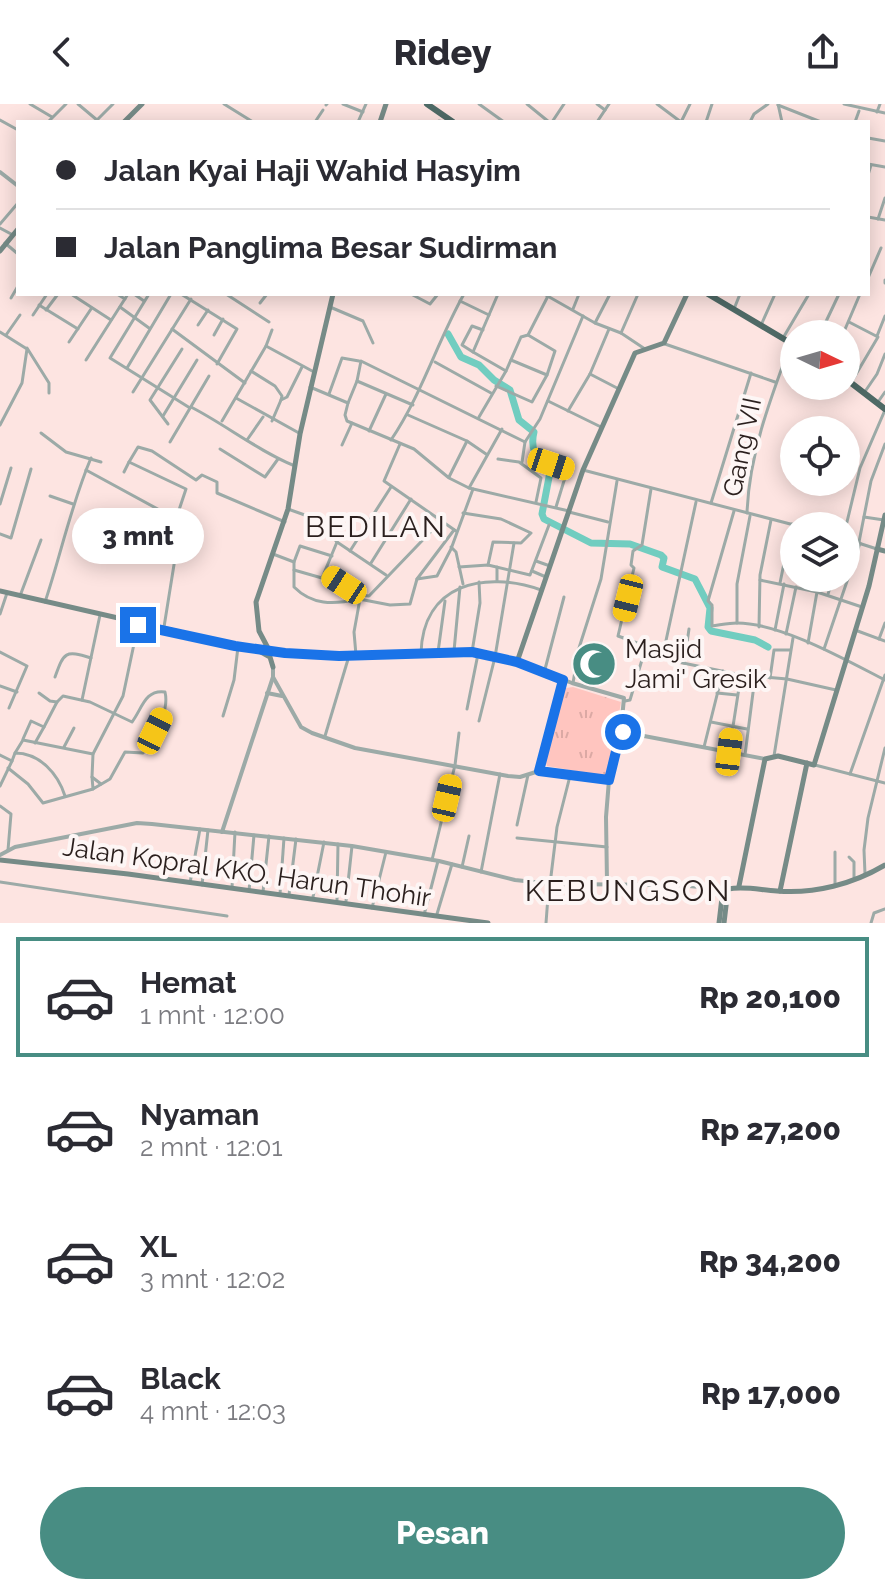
<!DOCTYPE html>
<html lang="id">
<meta charset="utf-8">
<style>
body{margin:0;font-family:Raleway,sans-serif;background:#f7f7f7;color:#2b2b33;height:100vh;display:flex;flex-direction:column;font-size:30px;white-space:nowrap}
*{box-sizing:border-box;margin:0}
p{font-size:26px;color:#7c7c81}
.icon{flex:none;width:44px;height:44px;fill:none;stroke:currentColor;stroke-width:2;stroke-linecap:round;stroke-linejoin:round}
.map{position:relative;height:819px;overflow:hidden}
.details{display:flex;flex-direction:column;background:#fff;flex:1}
.details>*{flex:none}
.top-card{position:absolute;left:16px;top:16px;width:854px;height:176px;border-radius:0px;box-shadow:0 4px 20px #0003;display:grid;align-content:center;height:176px;padding:0 40px;background:#fff}
.needle{width:52px;rotate:95deg}
.tools{position:absolute;left:780px;top:216px;display:grid;gap:16px}
.tools a{display:grid;place-items:center;width:80px;height:80px;border-radius:50%;background:#fff;box-shadow:0 4px 20px #0003;font-size:40px}
.end{position:absolute;width:36px;height:36px;margin:-18px;border:10px solid #1a73e8;background:#fff;box-shadow:0 0 0 4px #fff}
.from{border-radius:50%}
.bubble{position:absolute;height:56px;border-radius:28px;background:#fff;box-shadow:0 4px 20px #0003;font-size:26px;font-weight:800;line-height:56px;text-align:center}
.car{position:absolute;width:24px;height:48px;margin:-24px -12px;border-radius:10px;box-shadow:0 0 6px 2px #0007;background:linear-gradient(#f5c518 24%,#345 0 40%,#f5c518 0 76%,#345 0 86%,#f5c518 0)}
.top-card b{display:flex;align-items:center;gap:28px;height:76px;font-size:30px}
.top-card b+b{border-top:2px solid #e1e1e2}
.top-card i{width:20px;height:20px;background:#2b2b33}
ul{padding:14px 0 0;list-style:none}
li{display:flex;align-items:center;gap:24px;height:120px;margin:0 16px 12px;padding:0 24px;border:4px solid transparent;border-radius:0px}
li div{flex:1}
li b{display:block;font-size:30px}
li em{font-style:normal;font-weight:800}
li.selected{border-color:#488d83}
li>.icon{width:72px;height:72px;stroke-width:1.5}
.cta{display:flex;gap:16px;margin-top:auto;padding:16px 40px}
.cta a{flex:1;height:92px;border-radius:48px;background:#488d83;color:#fff;font-size:32px;font-weight:800;line-height:92px;text-align:center}
header{display:flex;justify-content:space-between;align-items:center;height:104px;padding:0 40px;background:#fff;font-size:36px;font-weight:800}
.map>svg:first-child{display:block}
.park{fill:url(#park-tufts)}
.lines{fill:none;stroke-linecap:round;stroke-linejoin:round}
.river{stroke:#71cdc0;stroke-width:7}
.minor{stroke:#9caaa7;stroke-width:3}
.tertiary{stroke:#9caaa7;stroke-width:4}
.secondary{stroke:#768b87;stroke-width:5}
.trunk{stroke:#4f6a66;stroke-width:6}
.route{stroke:#1a73e8;stroke-width:10}
.labels{text-anchor:middle;dominant-baseline:central;stroke-width:8;stroke-linejoin:round;paint-order:stroke}
.street-label{font-size:26px;fill:#2a1f1d;stroke:#fdf6f5}
.poi-label{font-size:26px;fill:#2a1f1d;stroke:#fdf6f5;text-anchor:start}
.quarter-label{font-size:30px;letter-spacing:2px;fill:#2a1f1d;stroke:#fdf6f5}
</style>
<header><svg class="icon" aria-label="back" viewBox="0 0 24 24"><path d="M15 5l-7 7 7 7"/></svg>Ridey<svg class="icon" aria-label="share" viewBox="0 0 24 24"><path d="M12 15V3M7 8l5-5 5 5M5 13v7h14v-7"/></svg></header>
<div class="map">
<svg width="885" height="819" viewBox="0 0 885 819">
<defs>
<pattern id="park-tufts" width="24" height="20" patternUnits="userSpaceOnUse" patternTransform="scale(2)"><rect width="24" height="20" fill="#ffc5bf"/><path d="M3 7l-1-3M5 7V3M7 7l1-3M15 17l-1-3M17 17v-4M19 17l1-3" fill="none" stroke="#dba9a4"/></pattern>
</defs>
<rect width="100%" height="100%" fill="#fde4e1"/>
<polygon class="park" points="573,583 621,598 609,669 605,672 547,662 545,655 562,589 566,584"/>
<g class="lines">
<path class="river" d="M448,230L461,253L479,261L494,276L510,286L519,316L534,328C529,348 539,355 550,368L542,410L544,415L591,439L630,440L661,451L664,454L662,463L695,475L710,504L708,523L711,527L755,536L768,543"/>
<g class="minor">
<polyline points="30,0 52,13"/>
<polyline points="78,0 97,16"/>
<polyline points="224,0 253,18"/>
<polyline points="343,0 363,8"/>
<polyline points="479,0 504,18"/>
<polyline points="527,0 549,18"/>
<polyline points="597,0 605,6"/>
<polyline points="657,0 681,18"/>
<polyline points="778,0 782,18"/>
<polyline points="844,0 885,9"/>
<polyline points="326,1 327,0"/>
<polyline points="778,1 821,18"/>
<polyline points="877,8 880,0"/>
<polyline points="0,16 18,26"/>
<polyline points="439,17 444,18"/>
<polyline points="48,18 66,0"/>
<polyline points="95,18 113,0"/>
<polyline points="315,18 323,6"/>
<polyline points="358,18 366,0"/>
<polyline points="552,18 564,0"/>
<polyline points="597,18 609,0"/>
<polyline points="681,18 690,0"/>
<polyline points="706,18 712,0"/>
<polyline points="750,18 754,10 768,0"/>
<polyline points="855,18 859,7"/>
<polyline points="868,34 885,37"/>
<polyline points="868,60 885,63"/>
<polyline points="868,71 871,61"/>
<polyline points="868,113 885,116"/>
<polyline points="878,115 885,94"/>
<polyline points="0,120 18,99"/>
<polyline points="0,124 13,131"/>
<polyline points="5,139 18,150"/>
<polyline points="868,174 881,144"/>
<polyline points="885,176 885,179"/>
<polyline points="71,190 111,216"/>
<polyline points="117,190 125,195"/>
<polyline points="134,190 144,197"/>
<polyline points="149,190 110,254 190,304"/>
<polyline points="181,190 237,225 217,260"/>
<polyline points="226,190 269,218"/>
<polyline points="286,190 287,190"/>
<polyline points="411,190 430,200 438,190"/>
<polyline points="498,190 473,248 506,267"/>
<polyline points="544,190 595,219 621,229 645,245"/>
<polyline points="11,194 18,182"/>
<polyline points="460,197 489,211"/>
<polyline points="260,199 267,190"/>
<polyline points="39,201 78,225"/>
<polyline points="120,203 149,224"/>
<polyline points="330,203 363,217 373,239"/>
<polyline points="573,205 579,190"/>
<polyline points="734,205 740,190"/>
<polyline points="46,206 58,190"/>
<polyline points="33,211 47,190"/>
<polyline points="849,218 878,233 852,277"/>
<polyline points="595,219 610,190"/>
<polyline points="762,219 775,190"/>
<polyline points="198,221 208,206"/>
<polyline points="172,225 245,279"/>
<polyline points="0,228 27,245 22,279 0,321"/>
<polyline points="621,229 638,190"/>
<polyline points="815,230 822,226 839,190"/>
<polyline points="843,230 860,190"/>
<polyline points="6,231 20,211"/>
<polyline points="214,231 223,215"/>
<polyline points="877,232 885,212"/>
<polyline points="783,234 809,190"/>
<polyline points="69,238 91,205"/>
<polyline points="665,240 775,278"/>
<polyline points="266,242 314,268"/>
<polyline points="27,244 49,279 49,289"/>
<polyline points="473,248 462,241 472,222 483,226"/>
<polyline points="86,256 128,190"/>
<polyline points="511,256 547,271"/>
<polyline points="435,258 491,289"/>
<polyline points="127,264 171,190"/>
<polyline points="251,267 275,282 282,292 281,296"/>
<polyline points="590,270 617,284"/>
<polyline points="357,277 361,257 525,338 540,315 583,212"/>
<polyline points="496,282 532,298 547,271 555,247 528,231"/>
<polyline points="310,283 348,299 345,311 347,317 414,345 449,374 469,384 569,407"/>
<polyline points="133,288 191,195"/>
<polyline points="864,289 877,270 885,250"/>
<polyline points="329,290 342,254 359,257"/>
<polyline points="236,294 299,329"/>
<polyline points="548,297 601,323"/>
<polyline points="878,298 885,288"/>
<polyline points="348,299 357,277 413,301"/>
<path d="M191,303C226,321 258,347 295,362"/>
<polyline points="568,307 590,270 609,225"/>
<polyline points="408,311 467,337 486,350"/>
<polyline points="163,312 197,256"/>
<polyline points="479,313 506,267 521,233 528,231 548,192"/>
<polyline points="222,317 266,242 272,226"/>
<polyline points="272,317 281,296 287,293 302,263"/>
<polyline points="168,320 150,296 182,245"/>
<polyline points="369,327 386,290"/>
<polyline points="41,329 66,348 101,358"/>
<polyline points="247,336 263,313"/>
<path d="M391,336C422,290 437,238 464,190"/>
<polyline points="170,338 209,272"/>
<polyline points="400,340 384,377 456,427"/>
<polyline points="342,341 352,319"/>
<polyline points="220,345 265,373 278,355"/>
<polyline points="498,355 519,358 541,374 536,398"/>
<polyline points="522,358 525,338"/>
<polyline points="551,360 567,367 556,403"/>
<polyline points="86,366 176,415"/>
<polyline points="583,366 798,422"/>
<polyline points="124,368 129,358"/>
<polyline points="449,373 467,337"/>
<polyline points="469,384 502,325"/>
<polyline points="651,385 642,441 633,447 631,461 634,464 618,532 640,540 644,549 654,553 741,571 787,575 836,586"/>
<polyline points="50,392 73,400"/>
<polyline points="711,399 751,269"/>
<polyline points="0,400 11,364"/>
<polyline points="288,405 316,415 337,438 386,471"/>
<path d="M734,407L708,497L712,501V522C720,521 729,519 737,519C781,519 846,556 885,576"/>
<polyline points="569,408 608,418"/>
<polyline points="463,409 501,415 531,429 521,439 493,438 488,461"/>
<path d="M747,409C749,350 771,293 791,239"/>
<polyline points="864,413 884,416"/>
<polyline points="846,422 860,364 885,306"/>
<polyline points="0,430 11,434 31,365"/>
<polyline points="174,432 176,415 186,385 129,358 138,343 152,347 196,376 202,371 217,378 217,389 285,418"/>
<polyline points="846,435 877,445"/>
<polyline points="859,438 871,377 885,340"/>
<polyline points="451,443 456,448 463,480"/>
<polyline points="350,447 391,383"/>
<polyline points="273,450 294,458"/>
<path d="M332,452L300,442L294,458V483C312,501 333,501 358,495L359,491"/>
<polyline points="536,457 550,462"/>
<polyline points="371,459 411,395"/>
<polyline points="459,463 488,461 530,471 549,421"/>
<polyline points="294,466 322,474 337,438"/>
<polyline points="532,467 546,473"/>
<polyline points="325,468 359,491 369,492 441,417"/>
<polyline points="417,475 437,472 451,445 473,385"/>
<polyline points="760,476 817,488 819,474"/>
<polyline points="497,477 497,463"/>
<polyline points="780,479 792,420"/>
<polyline points="828,490 833,474"/>
<polyline points="20,492 41,436"/>
<polyline points="359,495 390,501 410,500 417,475 454,426"/>
<path d="M45,498C61,450 71,401 91,354"/>
<polyline points="0,510 7,489"/>
<polyline points="737,519 737,480 750,412"/>
<polyline points="164,523 177,442"/>
<polyline points="759,523 760,471 771,416"/>
<polyline points="775,526 784,480"/>
<polyline points="855,526 885,537"/>
<polyline points="786,530 796,483"/>
<polyline points="879,535 885,519"/>
<polyline points="808,539 817,488 862,503"/>
<polyline points="824,545 860,439"/>
<polyline points="454,547 460,483"/>
<polyline points="0,548 27,562 9,604"/>
<polyline points="438,548 445,497"/>
<polyline points="472,548 480,499 479,478"/>
<path d="M421,549C423,480 484,466 541,486"/>
<polyline points="356,551 354,528 360,495"/>
<polyline points="662,555 696,398"/>
<polyline points="684,559 689,525"/>
<polyline points="544,569 564,493"/>
<path d="M55,573C64,548 65,546 91,554"/>
<polyline points="770,574 774,546 790,546"/>
<polyline points="573,579 579,544 601,475 617,377"/>
<polyline points="0,582 17,588"/>
<polyline points="39,589 50,597 57,598"/>
<polyline points="717,589 737,591"/>
<polyline points="82,596 100,511"/>
<polyline points="625,597 630,596 644,549"/>
<polyline points="467,605 478,550"/>
<polyline points="223,612 234,576 238,543"/>
<polyline points="479,617 495,553 514,439"/>
<polyline points="711,618 747,625"/>
<path d="M44,623L57,598L63,592L90,598L132,618C142,605 145,585 165,588C170,609 153,631 143,649L125,648L110,675L93,685L92,673"/>
<polyline points="325,632 349,552"/>
<polyline points="23,635 31,617 44,623 35,639"/>
<polyline points="64,643 74,624"/>
<polyline points="704,643 723,567"/>
<polyline points="729,648 741,571"/>
<polyline points="15,649 23,636 93,650"/>
<polyline points="0,651 12,657 0,682"/>
<polyline points="745,651 755,573"/>
<polyline points="774,652 793,534"/>
<path d="M12,657L15,649C40,649 58,670 65,692"/>
<polyline points="815,661 885,679"/>
<polyline points="8,664 28,680 43,699 93,685"/>
<polyline points="850,670 885,571"/>
<polyline points="101,680 92,673 93,650 123,592 138,521"/>
<polyline points="0,702 11,710 8,746"/>
<polyline points="517,721 528,671"/>
<polyline points="517,734 607,743"/>
<polyline points="849,753 854,758 854,773"/>
<polyline points="432,756 455,661 459,629"/>
<polyline points="462,763 469,732"/>
<polyline points="481,768 500,670"/>
<polyline points="865,770 864,746 868,714 885,644"/>
<polyline points="551,772 557,723 570,672"/>
<polyline points="0,778 227,812"/>
<polyline points="190,779 200,725"/>
<polyline points="202,781 208,726"/>
<polyline points="835,782 835,748"/>
<polyline points="232,784 235,728"/>
<polyline points="249,787 254,731"/>
<polyline points="263,788 269,732"/>
<polyline points="280,790 284,734"/>
<polyline points="289,791 296,735"/>
<polyline points="313,793 324,738"/>
<polyline points="337,796 338,740"/>
<polyline points="346,797 352,742"/>
<polyline points="372,804 386,748"/>
<polyline points="437,810 452,760"/>
<polyline points="424,811 438,757"/>
<polyline points="546,819 549,779"/>
<polyline points="871,819 874,809 885,805"/>
</g>
<g class="tertiary">
<polyline points="0,68 18,82"/>
<polyline points="517,558 572,579 624,594 621,625"/>
<polyline points="273,573 301,623 312,629 355,644 508,672 520,673 539,667"/>
<polyline points="563,576 539,667 609,676 620,631"/>
<polyline points="267,589 282,592"/>
<polygon points="619,625 623,627 621,631 617,630"/>
<polyline points="623,628 765,655"/>
<polyline points="222,728 273,573 273,562"/>
<polyline points="0,751 15,743 137,719 152,720 352,742 439,757 515,776 553,780 677,781 724,785"/>
<polyline points="607,778 606,713 609,676"/>
</g>
<g class="secondary">
<polyline points="124,18 142,0"/>
<polyline points="380,18 386,0"/>
<polyline points="0,147 18,125"/>
<polyline points="877,445 885,447"/>
<polyline points="0,487 249,544 339,552 472,548 517,558 583,366 635,249 664,239 687,190"/>
<polyline points="269,546 259,527 256,498 288,405 300,330 333,190"/>
<polyline points="261,548 270,553 273,563"/>
<polyline points="0,756 128,770 488,819"/>
<polyline points="739,782 765,655 778,652 814,661 869,482 885,411"/>
<polyline points="780,787 807,659"/>
<polyline points="719,819 723,785"/>
<path d="M724,819L728,785C745,782 760,786 777,787C815,790 853,780 885,761"/>
</g>
<g class="trunk">
<polyline points="427,0 453,18"/>
<polyline points="708,190 794,241"/>
<polyline points="846,275 885,305"/>
</g>
</g>
<g class="lines">
<polyline class="route" points="138,521 235,542 285,549 339,552 472,548 517,558 563,576 539,667 609,676 620,631 623,628"/>
</g>
<defs>
<g id="mosque-disc" transform="scale(2.3)"><circle r="9.5" fill="#488d83" stroke="#fdf6f5"/><path d="M3.5-4.9A6 6 0 1 0 3.5 4.9A5 5 0 1 1 3.5-4.9Z" fill="#fff"/></g>
</defs>
<g fill-rule="evenodd">
<use href="#mosque-disc" x="594" y="560"/>
</g>
<g class="labels">
<g class="street-label">
<text transform="translate(742 343) rotate(-78)">Gang VII</text>
<text transform="translate(247 768) rotate(8)">Jalan Kopral KKO. Harun Thohir</text>
</g>
<g class="poi-label">
<text x="625" y="545">Masjid<tspan x="625" dy="30">Jami' Gresik</tspan></text>
</g>
<g class="quarter-label">
<text x="376" y="422">BEDILAN</text>
<text x="628" y="786">KEBUNGSON</text>
</g>
</g>
</svg>
<div class="tools">
<a><svg class="needle" viewBox="-14 -14 28 28"><path d="M0-13l5 13h-10z" fill="#e53935"/><path d="M0 13l5-13h-10z" fill="#7c7c81"/></svg></a>
<a><svg class="icon" aria-label="locate" viewBox="0 0 24 24"><circle cx="12" cy="12" r="6"/><path d="M12 2v4M12 18v4M2 12h4M18 12h4"/></svg></a>
<a><svg class="icon" aria-label="layers" viewBox="0 0 24 24"><path d="M12 4l9 5-9 5-9-5zM3 14l9 5 9-5"/></svg></a>
</div>
<i class="end from" style="left:623px;top:628px"></i>
<i class="end" style="left:138px;top:521px"></i>
<div class="bubble" style="left:72px;top:404px;width:132px">3 mnt</div>
<i class="car" style="left:551px;top:360px;rotate:108deg"></i>
<i class="car" style="left:344px;top:481px;rotate:303deg"></i>
<i class="car" style="left:628px;top:494px;rotate:194deg"></i>
<i class="car" style="left:155px;top:627px;rotate:26deg"></i>
<i class="car" style="left:729px;top:648px;rotate:7deg"></i>
<i class="car" style="left:447px;top:694px;rotate:13deg"></i>
<div class="top-card">
<b><i class="from"></i>Jalan Kyai Haji Wahid Hasyim</b>
<b><i></i>Jalan Panglima Besar Sudirman</b>
</div>
</div>
<section class="details">
<ul>
<li class="selected"><svg class="icon" aria-label="car" viewBox="0 0 24 24"><path d="M5 17H2v-5l4-1 3-4h7l3 4 3 1v5h-3M9 17h6M6 11h13"/><circle cx="7" cy="17" r="2"/><circle cx="17" cy="17" r="2"/></svg><div><b>Hemat</b><p>1 mnt · 12:00</p></div><em>Rp 20,100</em></li>
<li><svg class="icon" aria-label="car" viewBox="0 0 24 24"><path d="M5 17H2v-5l4-1 3-4h7l3 4 3 1v5h-3M9 17h6M6 11h13"/><circle cx="7" cy="17" r="2"/><circle cx="17" cy="17" r="2"/></svg><div><b>Nyaman</b><p>2 mnt · 12:01</p></div><em>Rp 27,200</em></li>
<li><svg class="icon" aria-label="car" viewBox="0 0 24 24"><path d="M5 17H2v-5l4-1 3-4h7l3 4 3 1v5h-3M9 17h6M6 11h13"/><circle cx="7" cy="17" r="2"/><circle cx="17" cy="17" r="2"/></svg><div><b>XL</b><p>3 mnt · 12:02</p></div><em>Rp 34,200</em></li>
<li><svg class="icon" aria-label="car" viewBox="0 0 24 24"><path d="M5 17H2v-5l4-1 3-4h7l3 4 3 1v5h-3M9 17h6M6 11h13"/><circle cx="7" cy="17" r="2"/><circle cx="17" cy="17" r="2"/></svg><div><b>Black</b><p>4 mnt · 12:03</p></div><em>Rp 17,000</em></li>
</ul>
<div class="cta"><a>Pesan</a></div>
</section>
